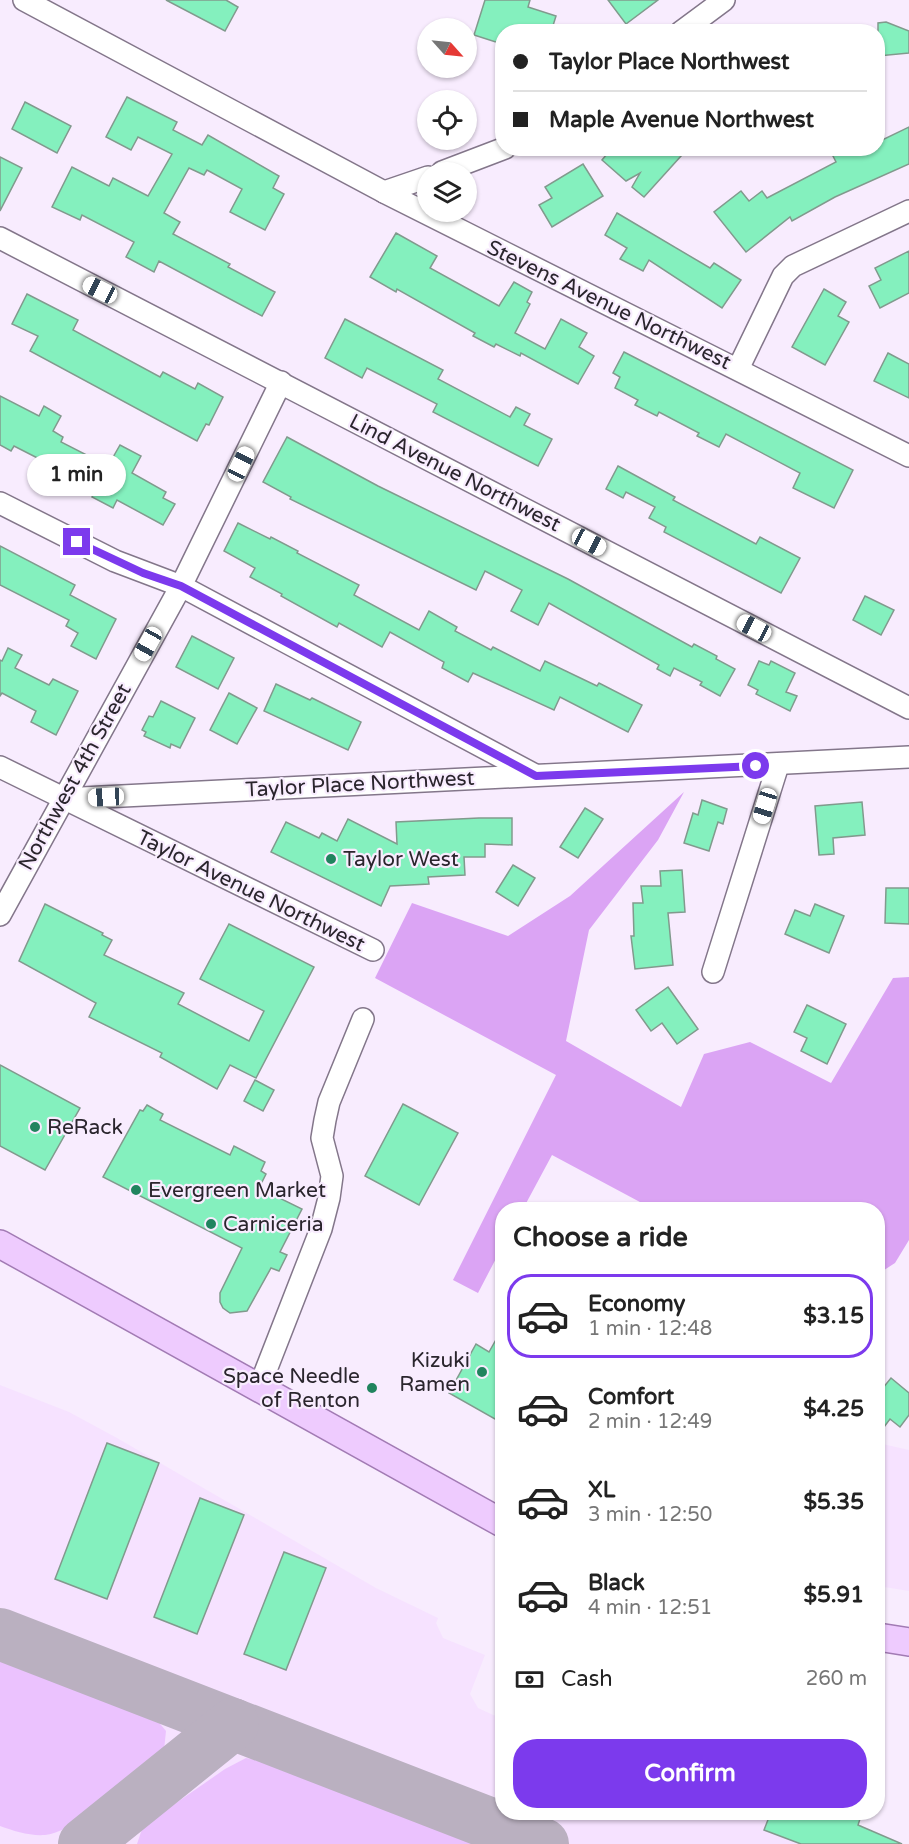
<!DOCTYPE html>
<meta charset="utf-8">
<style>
body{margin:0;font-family:"Varela Round",sans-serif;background:#f2f2f2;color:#222;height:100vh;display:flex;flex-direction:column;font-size:22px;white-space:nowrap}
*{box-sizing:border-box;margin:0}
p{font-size:20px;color:#767676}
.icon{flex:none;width:33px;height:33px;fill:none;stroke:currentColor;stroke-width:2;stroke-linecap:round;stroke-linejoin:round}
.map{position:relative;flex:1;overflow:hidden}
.drawer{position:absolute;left:495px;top:1202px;width:390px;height:618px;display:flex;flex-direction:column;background:#fff;border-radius:24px;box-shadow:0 2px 4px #0004}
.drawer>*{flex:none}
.banner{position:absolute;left:495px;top:24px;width:390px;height:132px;border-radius:24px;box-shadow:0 2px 4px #0004;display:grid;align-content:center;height:132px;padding:0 18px;background:#fff}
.needle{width:39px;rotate:117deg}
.tools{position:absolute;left:417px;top:18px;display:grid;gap:12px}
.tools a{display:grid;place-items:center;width:60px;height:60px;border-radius:50%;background:#fff;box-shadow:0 2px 4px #0004;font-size:30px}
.end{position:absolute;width:27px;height:27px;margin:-14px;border:8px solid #7c3aed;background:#fff;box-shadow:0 0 0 3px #fff}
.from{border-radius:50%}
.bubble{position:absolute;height:42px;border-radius:21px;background:#fff;box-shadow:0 2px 4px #0004;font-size:20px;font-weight:700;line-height:42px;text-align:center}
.car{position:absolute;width:18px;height:36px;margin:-18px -9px;border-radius:8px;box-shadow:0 0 4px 2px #0007;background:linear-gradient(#fff 24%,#345 0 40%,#fff 0 76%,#345 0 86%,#fff 0)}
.banner b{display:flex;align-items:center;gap:21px;height:57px;font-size:22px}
.banner b+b{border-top:2px solid #e0e0e0}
.banner i{width:15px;height:15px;background:#222}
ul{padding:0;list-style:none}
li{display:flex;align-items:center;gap:18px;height:84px;margin:0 12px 9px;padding:0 6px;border:3px solid transparent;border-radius:24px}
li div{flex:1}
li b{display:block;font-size:22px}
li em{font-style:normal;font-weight:700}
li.current{border-color:#7c3aed}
li>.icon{width:54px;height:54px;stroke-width:1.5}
h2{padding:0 18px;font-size:27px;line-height:72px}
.pay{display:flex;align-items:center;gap:15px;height:66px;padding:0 18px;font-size:22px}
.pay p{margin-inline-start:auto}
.primary-button{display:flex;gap:12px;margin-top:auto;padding:12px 18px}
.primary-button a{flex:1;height:69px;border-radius:24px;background:#7c3aed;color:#fff;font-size:24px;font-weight:700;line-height:69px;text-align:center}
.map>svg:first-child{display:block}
.built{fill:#f6e2ff}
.green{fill:#ebc2fe}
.forest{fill:#dba4f4}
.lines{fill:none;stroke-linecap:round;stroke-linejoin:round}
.taxiway{stroke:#bab0c0;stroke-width:52}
.building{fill:#84f0be;stroke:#819a8d;stroke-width:1.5}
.minor-casing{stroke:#83768a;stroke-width:24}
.major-casing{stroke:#a27bb4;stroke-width:30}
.minor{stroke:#fff;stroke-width:21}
.major{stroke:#eecbfe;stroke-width:27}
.route{stroke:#7c3aed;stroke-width:8}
.poi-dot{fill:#20845e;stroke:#f8ecfe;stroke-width:2}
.labels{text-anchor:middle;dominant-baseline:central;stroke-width:4.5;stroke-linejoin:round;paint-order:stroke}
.street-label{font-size:21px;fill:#2a252d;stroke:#f8ecfe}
.poi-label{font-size:21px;fill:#2a252d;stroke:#f8ecfe;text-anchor:start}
</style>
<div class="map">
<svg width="909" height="1844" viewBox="0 0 909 1844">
<rect width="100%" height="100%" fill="#f8ecfe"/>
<g class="built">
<polygon points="0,1385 69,1412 117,1438 376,1588 438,1618 436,1623 443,1638 485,1655 470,1694 478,1708 502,1719 502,1812 863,1812 858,1826 877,1844 0,1844"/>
<polygon points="878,1443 909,1450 909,1591 878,1586"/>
</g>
<g class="green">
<path d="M0,1659L156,1719L166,1731L164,1750C136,1774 81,1831 45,1835C29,1836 14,1831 0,1826Z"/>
<polygon points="246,1758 265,1762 476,1844 137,1844 143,1826 225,1769"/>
</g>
<polygon class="forest" points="684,792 658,840 589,930 566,1041 681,1107 704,1054 750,1042 831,1083 893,978 909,977 909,1240 895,1263 878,1274 878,1209 653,1209 552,1155 523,1209 502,1209 502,1247 478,1293 453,1280 556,1075 375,978 412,903 508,936 570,896"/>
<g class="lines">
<g class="taxiway">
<polyline points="0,1634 543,1844"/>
<polyline points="84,1844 233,1724"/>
</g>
</g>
<g class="building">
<polygon points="166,0 226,0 238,7 225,31"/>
<polygon points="485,0 530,0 528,7 556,16 551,32 502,32 502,44 474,35"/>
<polygon points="608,0 658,0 626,24"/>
<polygon points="886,22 909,31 909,53 878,56 878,23"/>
<polygon points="127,97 177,122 173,130 202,145 208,135 279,176 273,188 284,194 265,230 230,212 242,189 207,170 204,175 189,168 164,213 180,222 173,234 230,264 228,267 275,292 262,316 159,261 154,272 126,257 134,242 82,215 80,220 52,207 72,167 109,186 113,178 148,196 172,154 138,137 131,150 106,137"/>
<polygon points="25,102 71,126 57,153 12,129"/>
<polygon points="909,127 909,164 835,197 792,221 790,217 746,252 714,212 741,191 749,201 762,191 767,198 836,162 832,154 845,148 878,148 878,142"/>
<polygon points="612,148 680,148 675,151 681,156 644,197 632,187 640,173 626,181 602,160"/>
<polygon points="0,157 22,168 0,211"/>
<polygon points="583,164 603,196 552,227 539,205 552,198 545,187"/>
<polygon points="617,213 710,268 714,263 741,280 722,308 649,260 643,271 620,259 627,248 605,235"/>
<polygon points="396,233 437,256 430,268 499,306 514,282 532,292 527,302 530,304 515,333 545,349 561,319 587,333 579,347 594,356 578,384 521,353 520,356 496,344 494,347 473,336 475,333 397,289 396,292 370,277"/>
<polygon points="909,251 909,293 880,308 869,286 881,280 875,268"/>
<polygon points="824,289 846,302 838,316 849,322 825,365 792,347"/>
<polygon points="27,294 78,320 73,330 160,377 163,372 195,389 198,383 223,397 209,425 206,424 197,441 30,351 38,336 12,324"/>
<polygon points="345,319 443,370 438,379 510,417 516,407 530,414 524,425 552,439 538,466 433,412 437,404 367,368 362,378 325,358"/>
<polygon points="624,352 853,470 834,508 793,488 800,473 726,434 719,447 697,436 699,433 659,412 657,416 635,405 638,400 615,388 620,377 613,373"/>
<polygon points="888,353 909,364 909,398 874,381"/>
<polygon points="0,396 39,416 44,406 61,416 53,431 63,437 61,442 108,466 120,445 141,456 132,473 166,492 163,498 175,504 163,525 117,500 113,508 92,497 96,490 61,470 14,446 11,451 0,445"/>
<polygon points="287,437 378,486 568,579 692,647 694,644 717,656 716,659 735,669 720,696 700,685 702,682 674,668 670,676 657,669 659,665 549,603 538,625 511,611 522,590 485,571 476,590 290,499 291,497 263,482"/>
<polygon points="618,466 675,497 673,500 756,544 760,537 800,558 781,593 664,532 666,527 649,518 655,507 626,492 623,498 606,489"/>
<polygon points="238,523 270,539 271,537 298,551 297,553 359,585 354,595 419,630 429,611 457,627 455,631 491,650 493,647 540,671 545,661 597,686 599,683 642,705 628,732 560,697 554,710 473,673 468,682 442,668 444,662 390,632 382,647 339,623 337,627 281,596 282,594 250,577 255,568 224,551"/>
<polygon points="0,546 75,585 70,595 116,619 96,659 71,646 78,633 66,626 69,620 0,585"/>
<polygon points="865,596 894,610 881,635 853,620"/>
<polygon points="192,636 234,658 218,689 176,667"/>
<polygon points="8,648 22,655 15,668 49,685 53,679 78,691 56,735 31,722 36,711 2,693 0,696 0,660 2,661"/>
<polygon points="759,661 769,665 771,661 795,673 786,692 797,696 790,711 756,694 758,690 748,685"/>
<polygon points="276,684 310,700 312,698 361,722 348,750 264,711"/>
<polygon points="229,693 257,708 237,744 210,730"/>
<polygon points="161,701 195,718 180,748 171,744 170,748 144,736 146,732 142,730 149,716 153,717"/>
<polygon points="702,800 727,809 723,824 718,822 709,851 684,843 693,813 698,815"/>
<polygon points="862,802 865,835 833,838 834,854 819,855 815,806"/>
<polygon points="585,808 603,819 578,858 560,847"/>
<polygon points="479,818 512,818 512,845 485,844 485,857 464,857 465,875 428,877 429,884 390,886 381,906 271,852 286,822 319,838 322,833 337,841 348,819 397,844 396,822"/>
<polygon points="513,865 535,878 518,906 496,892"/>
<polygon points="682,870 685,912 668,913 673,965 635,969 631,936 634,936 633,903 643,903 641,886 661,886 660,871"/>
<polygon points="886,888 909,888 909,924 885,923"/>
<polygon points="45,904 103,933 102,935 112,940 104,955 184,993 178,1004 249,1041 264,1011 200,979 229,924 314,967 256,1078 230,1065 217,1089 160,1057 162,1053 89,1017 96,1003 19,961"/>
<polygon points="815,904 844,916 829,953 785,934 795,910 810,916"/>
<polygon points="668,987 698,1029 677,1044 662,1023 651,1031 636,1010"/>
<polygon points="807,1005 846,1024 827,1064 801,1051 807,1038 794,1032"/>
<polygon points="0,1065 80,1108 45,1170 0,1146"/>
<polygon points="255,1080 274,1090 263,1111 244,1101"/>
<polygon points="403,1104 458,1133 419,1205 365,1176"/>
<polygon points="147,1105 163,1114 160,1120 230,1155 234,1146 265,1162 261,1171 266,1174 259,1188 302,1209 280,1252 287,1255 279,1271 271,1268 247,1311 230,1313 223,1308 220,1302 220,1293 242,1248 103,1177 140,1110 143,1111"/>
<polygon points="502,1329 502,1423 449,1393 476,1344 489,1352"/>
<polygon points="891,1378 909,1393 909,1415 900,1427 890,1419 878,1435 878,1394"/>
<polygon points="107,1443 159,1463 107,1599 55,1579"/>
<polygon points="200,1498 244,1515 197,1634 154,1617"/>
<polygon points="284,1552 326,1568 286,1670 244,1654"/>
<polygon points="771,1812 842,1812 860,1819 858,1825 902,1844 801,1844 764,1830"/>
</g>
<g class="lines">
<g class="minor-casing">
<g id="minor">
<polyline points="24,0 384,192 909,456"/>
<polyline points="681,32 724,0"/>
<polyline points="442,172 505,148"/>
<polyline points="384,192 428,177"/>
<polyline points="0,238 909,708"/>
<polyline points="738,369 783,276 793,266 909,211"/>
<polyline points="0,503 115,561 181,586 535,775"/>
<polyline points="0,767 373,950"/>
<polyline points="62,799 909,757"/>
<polyline points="0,915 181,586 281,382"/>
<polyline points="713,972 778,765"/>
<polyline points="259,1388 321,1229 329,1198 332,1176 322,1138 325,1120 329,1102 363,1019"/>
</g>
</g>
<g class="major-casing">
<g id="major">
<polyline points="0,1244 502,1523"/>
<polyline points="878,1637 909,1642"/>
</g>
</g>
<use href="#minor" class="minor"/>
<use href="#major" class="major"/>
</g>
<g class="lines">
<polyline class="route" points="77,542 143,573 181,586 536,776 756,766"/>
</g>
<g class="poi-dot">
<circle cx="331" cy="859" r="6"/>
<circle cx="35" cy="1127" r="6"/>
<circle cx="136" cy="1190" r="6"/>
<circle cx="211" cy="1224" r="6"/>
<circle cx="482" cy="1372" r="6"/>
<circle cx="372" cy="1388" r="6"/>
</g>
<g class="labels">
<g class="street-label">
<text transform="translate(609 305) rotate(26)">Stevens Avenue Northwest</text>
<text transform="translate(455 473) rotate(27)">Lind Avenue Northwest</text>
<text transform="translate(75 777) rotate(-61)">Northwest 4th Street</text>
<text transform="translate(360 784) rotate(-3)">Taylor Place Northwest</text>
<text transform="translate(251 891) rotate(26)">Taylor Avenue Northwest</text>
</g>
<g class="poi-label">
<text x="343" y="859">Taylor West</text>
<text x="47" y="1127">ReRack</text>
<text x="148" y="1190">Evergreen Market</text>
<text x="223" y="1224">Carniceria</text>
<text x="470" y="1360" text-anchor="end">Kizuki<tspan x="470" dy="24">Ramen</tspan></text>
<text x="360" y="1376" text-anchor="end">Space Needle<tspan x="360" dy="24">of Renton</tspan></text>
</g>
</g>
</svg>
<div class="tools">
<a><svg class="needle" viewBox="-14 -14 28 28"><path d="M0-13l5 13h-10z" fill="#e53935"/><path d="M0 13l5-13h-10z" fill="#767676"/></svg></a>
<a><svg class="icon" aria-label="locate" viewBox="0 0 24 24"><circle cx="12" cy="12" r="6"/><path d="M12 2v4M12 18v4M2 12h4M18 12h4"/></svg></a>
<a><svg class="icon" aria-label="layers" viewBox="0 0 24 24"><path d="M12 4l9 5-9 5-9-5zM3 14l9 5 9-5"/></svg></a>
</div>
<i class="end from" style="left:756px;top:766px"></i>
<i class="end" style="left:77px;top:542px"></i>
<div class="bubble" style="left:27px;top:454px;width:99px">1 min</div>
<i class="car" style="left:100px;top:290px;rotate:297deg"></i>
<i class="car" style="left:241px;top:464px;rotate:26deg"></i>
<i class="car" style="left:589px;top:542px;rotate:118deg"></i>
<i class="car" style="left:754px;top:628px;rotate:298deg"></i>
<i class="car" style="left:148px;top:644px;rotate:209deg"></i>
<i class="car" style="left:106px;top:797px;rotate:267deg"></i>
<i class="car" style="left:765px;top:806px;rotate:197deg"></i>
<div class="banner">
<b><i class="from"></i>Taylor Place Northwest</b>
<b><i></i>Maple Avenue Northwest</b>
</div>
<section class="drawer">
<h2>Choose a ride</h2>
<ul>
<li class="current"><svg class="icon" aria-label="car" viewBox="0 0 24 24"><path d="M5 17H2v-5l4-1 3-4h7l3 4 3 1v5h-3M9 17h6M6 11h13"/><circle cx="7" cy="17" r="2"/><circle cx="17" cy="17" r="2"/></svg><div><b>Economy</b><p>1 min · 12:48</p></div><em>$3.15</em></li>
<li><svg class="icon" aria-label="car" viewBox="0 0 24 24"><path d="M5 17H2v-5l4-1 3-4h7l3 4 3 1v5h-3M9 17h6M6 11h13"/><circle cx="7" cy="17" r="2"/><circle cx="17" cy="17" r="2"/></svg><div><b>Comfort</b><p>2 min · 12:49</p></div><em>$4.25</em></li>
<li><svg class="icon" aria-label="car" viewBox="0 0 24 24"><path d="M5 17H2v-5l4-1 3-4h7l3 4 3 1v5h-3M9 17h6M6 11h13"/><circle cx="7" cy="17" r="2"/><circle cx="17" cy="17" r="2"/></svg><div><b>XL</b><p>3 min · 12:50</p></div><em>$5.35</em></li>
<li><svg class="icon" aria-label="car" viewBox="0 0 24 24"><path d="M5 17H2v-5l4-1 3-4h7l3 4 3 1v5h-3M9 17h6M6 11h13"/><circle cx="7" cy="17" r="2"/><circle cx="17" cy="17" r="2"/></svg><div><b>Black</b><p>4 min · 12:51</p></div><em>$5.91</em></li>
</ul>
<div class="pay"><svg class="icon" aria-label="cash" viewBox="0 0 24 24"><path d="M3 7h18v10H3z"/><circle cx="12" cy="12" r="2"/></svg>Cash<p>260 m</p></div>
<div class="primary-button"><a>Confirm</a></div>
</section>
</div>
